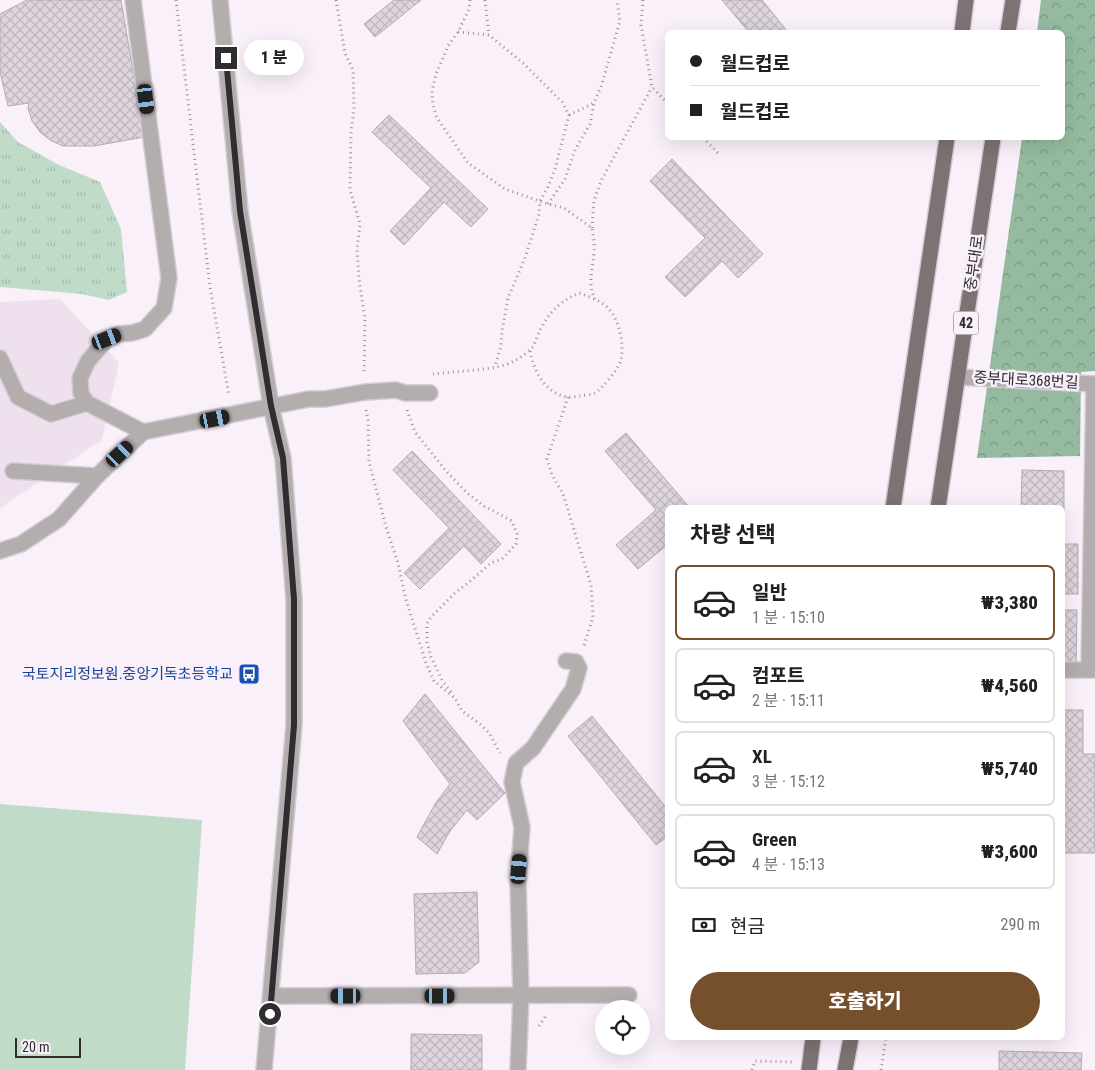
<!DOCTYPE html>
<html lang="ko">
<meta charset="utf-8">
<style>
body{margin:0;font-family:"Roboto Condensed","Noto Sans KR",sans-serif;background:#f2f2f2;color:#202124;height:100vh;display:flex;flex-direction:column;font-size:19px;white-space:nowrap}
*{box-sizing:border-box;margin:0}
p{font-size:16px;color:#757577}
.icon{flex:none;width:28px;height:28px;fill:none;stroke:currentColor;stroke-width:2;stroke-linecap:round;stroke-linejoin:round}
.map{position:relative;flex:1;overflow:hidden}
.details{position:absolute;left:665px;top:505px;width:400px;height:535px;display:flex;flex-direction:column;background:#fff;border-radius:8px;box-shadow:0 5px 20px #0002}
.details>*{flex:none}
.banner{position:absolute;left:665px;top:30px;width:400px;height:110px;border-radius:8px;box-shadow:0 5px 20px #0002;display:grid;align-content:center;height:110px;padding:0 25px;background:#fff}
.controls{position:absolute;left:595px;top:1000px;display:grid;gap:10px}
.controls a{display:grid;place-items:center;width:55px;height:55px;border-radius:50%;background:#fff;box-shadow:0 5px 20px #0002;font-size:25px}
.scale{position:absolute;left:15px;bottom:12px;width:66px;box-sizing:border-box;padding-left:5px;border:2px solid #302d30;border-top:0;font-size:14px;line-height:18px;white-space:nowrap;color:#302d30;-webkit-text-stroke:4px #f9f0f9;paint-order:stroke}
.end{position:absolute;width:22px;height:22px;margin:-11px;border:6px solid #302d30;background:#fff;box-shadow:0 0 0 2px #fff}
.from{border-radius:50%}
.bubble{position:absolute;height:35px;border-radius:18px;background:#fff;box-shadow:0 5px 20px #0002;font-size:16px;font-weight:800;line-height:35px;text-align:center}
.car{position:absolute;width:15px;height:30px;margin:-15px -8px;border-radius:6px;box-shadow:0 0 4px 1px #0007;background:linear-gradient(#222 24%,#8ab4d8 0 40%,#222 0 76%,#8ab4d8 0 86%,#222 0)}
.banner b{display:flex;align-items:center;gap:18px;height:48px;font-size:19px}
.banner b+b{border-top:1px solid #e0e0e0}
.banner i{width:12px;height:12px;background:#202124}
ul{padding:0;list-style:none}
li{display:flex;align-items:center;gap:15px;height:75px;margin:0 10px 8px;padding:0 15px;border:2px solid #e0e0e0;border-radius:8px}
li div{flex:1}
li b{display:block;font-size:19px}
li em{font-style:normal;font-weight:800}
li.current{border-color:#76502c}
li>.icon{width:45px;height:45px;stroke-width:1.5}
h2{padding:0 25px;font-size:22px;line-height:60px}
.pay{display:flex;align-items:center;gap:12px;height:55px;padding:0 25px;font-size:19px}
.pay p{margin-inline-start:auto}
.action{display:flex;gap:10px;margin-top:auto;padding:10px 25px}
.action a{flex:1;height:58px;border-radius:30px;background:#76502c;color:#fff;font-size:20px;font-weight:800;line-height:58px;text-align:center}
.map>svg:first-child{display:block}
.built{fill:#efe0ee}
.grass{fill:#c1dbc9}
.forest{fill:url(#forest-crowns)}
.park{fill:url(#park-tufts)}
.building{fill:url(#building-cross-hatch);stroke:#b3aab2}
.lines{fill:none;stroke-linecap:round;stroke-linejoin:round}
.minor-casing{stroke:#d5cdd5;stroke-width:18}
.major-casing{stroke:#d5cdd5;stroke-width:18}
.path{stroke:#989298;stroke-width:3;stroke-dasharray:1 4;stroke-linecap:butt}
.minor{stroke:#b3adae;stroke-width:15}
.major{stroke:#7d7274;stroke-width:15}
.route{stroke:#302d30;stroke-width:6}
.labels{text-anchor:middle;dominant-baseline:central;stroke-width:5;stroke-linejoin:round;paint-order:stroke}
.shield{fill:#f9f0f9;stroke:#6c686c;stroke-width:1}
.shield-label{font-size:14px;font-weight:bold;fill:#302d30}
.street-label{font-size:15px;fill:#302d30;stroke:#f9f0f9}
.transit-label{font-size:15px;fill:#164399;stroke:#f9f0f9;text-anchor:end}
</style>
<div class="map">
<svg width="1095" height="1070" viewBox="0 0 1095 1070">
<defs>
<pattern id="forest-crowns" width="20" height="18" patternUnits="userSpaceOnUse" patternTransform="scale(1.25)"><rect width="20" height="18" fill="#95baa0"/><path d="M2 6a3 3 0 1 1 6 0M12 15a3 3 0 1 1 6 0" fill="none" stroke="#7a9883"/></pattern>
<pattern id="park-tufts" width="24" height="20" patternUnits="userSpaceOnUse" patternTransform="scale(1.25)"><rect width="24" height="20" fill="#c1dbc9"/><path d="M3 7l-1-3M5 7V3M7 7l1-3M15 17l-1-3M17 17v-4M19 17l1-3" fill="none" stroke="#a6bcad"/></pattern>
<pattern id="building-cross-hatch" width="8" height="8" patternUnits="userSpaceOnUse" patternTransform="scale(1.25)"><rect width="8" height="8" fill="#ded4dd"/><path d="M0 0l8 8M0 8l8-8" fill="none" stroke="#bfb6be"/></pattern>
</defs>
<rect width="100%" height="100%" fill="#f9f0f9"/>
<polygon class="built" points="60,299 119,363 102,440 0,508 0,302"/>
<polygon class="grass" points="0,804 202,820 185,1070 0,1070"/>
<polygon class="forest" points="1041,0 1095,0 1095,371 1081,372 1080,456 977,458 1022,138 1062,138 1062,32 1037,32"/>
<polygon class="park" points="0,122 18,142 57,164 100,182 121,229 127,292 109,300 82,294 0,287"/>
<g class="building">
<polygon points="27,0 121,0 144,137 94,146 63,146 50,140 40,132 32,121 28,108 29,103 8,106 0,72 0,14"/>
<polygon points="394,0 421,0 375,37 364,24"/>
<polygon points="722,0 762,0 788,32 745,32 747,30"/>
<polygon points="389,115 488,209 471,227 444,202 404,245 390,231 431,188 372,132"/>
<polygon points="672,159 763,254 738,278 722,261 685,297 665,277 705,238 650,181"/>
<polygon points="626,433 690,508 668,508 668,544 638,569 616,545 656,510 605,451"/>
<polygon points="412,451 501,544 481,564 464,546 420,589 404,573 449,528 393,470"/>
<polygon points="1022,470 1064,471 1064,518 1062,518 1062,508 1021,508"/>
<rect x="1062" y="544" width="16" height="50"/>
<polygon points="1062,610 1077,610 1076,665 1062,665"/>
<polygon points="425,694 505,793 477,820 467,810 450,831 437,854 417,837 435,804 450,784 403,721"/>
<polygon points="1062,710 1083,710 1083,754 1095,754 1095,853 1062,853"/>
<polygon points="592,716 668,810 668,836 656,845 568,736"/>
<polygon points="477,892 479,962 465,973 416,974 414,894"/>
<polygon points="411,1034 482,1035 482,1070 411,1070"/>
<polygon points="999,1051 1082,1053 1081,1070 999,1070"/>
</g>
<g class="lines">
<g class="minor-casing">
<g id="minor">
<polyline points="220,0 240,211 271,406 283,458 294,599 294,725 264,1070"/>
<polyline points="0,358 18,397 51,414 87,403 143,432"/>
<polyline points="958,377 1095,384"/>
<polyline points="87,403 81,393 80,378 88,361 107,339 119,334 132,333 145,329 164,308 169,278 133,0"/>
<polyline points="13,471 97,476"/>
<polyline points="0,551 21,544 59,519 97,476 143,432 309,399 325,399 365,392 396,390 405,393 430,393"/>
<polyline points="1062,670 1095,670"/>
<polyline points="1089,670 1094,384"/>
<polyline points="272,996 629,995"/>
<polyline points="518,1070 521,996 518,882 522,827 512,782 516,763 533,748 573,689 579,668 576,662 566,661"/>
</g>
</g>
<g class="major-casing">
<g id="major">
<polyline points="962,32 966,0"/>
<polyline points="1008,32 1013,0"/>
<polyline points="893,508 947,138"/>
<polyline points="938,508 993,138"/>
<polyline points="809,1070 813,1038"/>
<polyline points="845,1070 851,1038"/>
</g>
</g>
<g class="path">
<polyline points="176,0 210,287 229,396"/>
<polyline points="336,0 345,53 353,70 354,108 351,132 350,190 360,224 357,249 359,279 365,319 364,374"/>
<path d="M470,0L469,9L458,32L449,44L436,74L432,91L433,105L437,118L468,163L505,189L548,204L564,208L592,228C593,236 595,244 594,252C593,269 587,283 595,299"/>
<polyline points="485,0 489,35"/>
<polyline points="643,0 641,25 652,87 668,104"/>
<polyline points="458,32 489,35 524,64 562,102 569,115 555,169 548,187 540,201 539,214 525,258 508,298 502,331 501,346 495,366"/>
<polyline points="569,115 594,103"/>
<polyline points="703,138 718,153"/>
<polyline points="548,204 565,179 575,150 590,124 594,103 602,84 620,21 617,0"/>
<polyline points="592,228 594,200 602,179 652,87"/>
<path d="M433,374C454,371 497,371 514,361C521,358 527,352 533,347C543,321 552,305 579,293C589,297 602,301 609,309C620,322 624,344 621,360C619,368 602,389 595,393C591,395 584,395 580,396C576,396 571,398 568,397C545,394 533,370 530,350"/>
<polyline points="568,397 547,459 552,475 563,494 591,585 593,617 584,646"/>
<polyline points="366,410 368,420 369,462 386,527 398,563 406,600 426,663 434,681 455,698 462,711 480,724 489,733 500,753"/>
<polyline points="407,410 415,432 446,471 466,492 484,506 512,521 517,534 516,544 502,559 491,563 468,583 456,592 432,616 427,623 427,642 431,657 443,682 452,693"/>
<polyline points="539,1026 545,1017 545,1014"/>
<polyline points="752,1070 755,1061 793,1062"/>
<polyline points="881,1070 886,1038"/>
</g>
<use href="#minor" class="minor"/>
<use href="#major" class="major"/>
</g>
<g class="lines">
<polyline class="route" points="226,58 240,211 271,406 283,458 294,599 294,725 270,1014"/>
</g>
<defs>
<g id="bus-square" transform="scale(1.125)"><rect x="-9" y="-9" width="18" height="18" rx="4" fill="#1a4fb4" stroke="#f9f0f9"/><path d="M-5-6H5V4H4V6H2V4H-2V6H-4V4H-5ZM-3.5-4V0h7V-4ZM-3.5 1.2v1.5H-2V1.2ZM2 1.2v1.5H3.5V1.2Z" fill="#fff"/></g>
</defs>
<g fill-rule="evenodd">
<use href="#bus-square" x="249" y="674"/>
</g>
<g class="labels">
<rect class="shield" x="953.5" y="311.5" width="25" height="23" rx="4"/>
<g class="shield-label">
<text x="966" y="323">42</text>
</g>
<g class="street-label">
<text transform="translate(974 263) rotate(-82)">중부대로</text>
<text transform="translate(1026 380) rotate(3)">중부대로368번길</text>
</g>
<g class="transit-label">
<text x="233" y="674">국토지리정보원.중앙기독초등학교</text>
</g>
</g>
</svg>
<div class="controls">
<a><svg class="icon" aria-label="locate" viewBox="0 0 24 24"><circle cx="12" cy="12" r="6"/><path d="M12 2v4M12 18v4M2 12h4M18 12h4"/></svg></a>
</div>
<div class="scale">20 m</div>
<i class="end from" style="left:270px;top:1014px"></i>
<i class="end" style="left:226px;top:58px"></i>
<div class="bubble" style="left:244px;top:40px;width:60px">1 분</div>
<i class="car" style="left:146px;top:99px;rotate:173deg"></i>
<i class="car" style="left:107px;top:339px;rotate:69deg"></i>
<i class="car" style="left:215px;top:419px;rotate:79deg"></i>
<i class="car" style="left:120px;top:454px;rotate:47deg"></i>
<i class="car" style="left:519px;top:869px;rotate:5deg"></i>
<i class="car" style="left:346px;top:996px;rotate:270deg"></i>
<i class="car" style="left:440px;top:996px;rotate:90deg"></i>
<div class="banner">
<b><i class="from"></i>월드컵로</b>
<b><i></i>월드컵로</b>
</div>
<section class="details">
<h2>차량 선택</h2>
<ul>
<li class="current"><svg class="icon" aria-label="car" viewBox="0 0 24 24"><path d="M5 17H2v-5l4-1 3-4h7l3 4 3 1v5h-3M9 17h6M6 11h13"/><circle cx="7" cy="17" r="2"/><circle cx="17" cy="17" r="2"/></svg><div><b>일반</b><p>1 분 · 15:10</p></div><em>₩3,380</em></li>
<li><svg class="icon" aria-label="car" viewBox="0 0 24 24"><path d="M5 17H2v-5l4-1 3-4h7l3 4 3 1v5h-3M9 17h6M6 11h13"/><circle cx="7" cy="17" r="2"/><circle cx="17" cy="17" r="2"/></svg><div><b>컴포트</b><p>2 분 · 15:11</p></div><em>₩4,560</em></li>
<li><svg class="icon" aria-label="car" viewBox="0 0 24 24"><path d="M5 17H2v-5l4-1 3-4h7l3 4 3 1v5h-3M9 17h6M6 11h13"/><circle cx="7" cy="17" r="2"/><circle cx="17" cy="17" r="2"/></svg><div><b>XL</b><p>3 분 · 15:12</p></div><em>₩5,740</em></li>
<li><svg class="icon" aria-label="car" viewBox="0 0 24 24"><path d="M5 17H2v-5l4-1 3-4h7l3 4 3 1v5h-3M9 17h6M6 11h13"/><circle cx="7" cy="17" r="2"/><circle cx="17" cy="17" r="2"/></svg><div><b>Green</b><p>4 분 · 15:13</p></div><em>₩3,600</em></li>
</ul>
<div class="pay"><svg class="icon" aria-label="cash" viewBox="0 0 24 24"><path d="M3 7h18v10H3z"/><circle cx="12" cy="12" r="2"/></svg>현금<p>290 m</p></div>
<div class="action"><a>호출하기</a></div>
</section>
</div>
